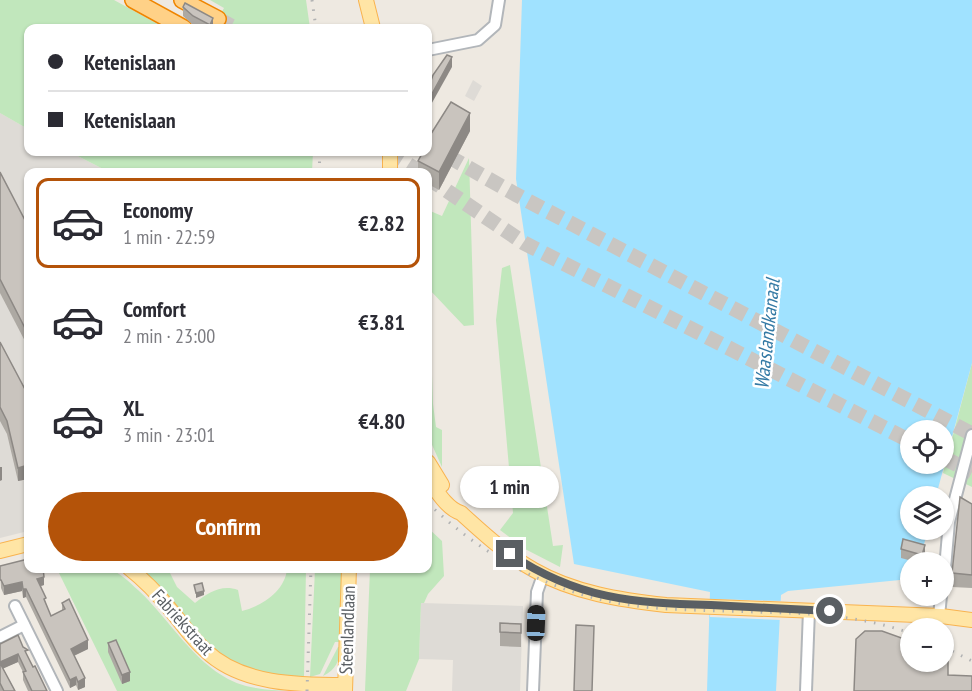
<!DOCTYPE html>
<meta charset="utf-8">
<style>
body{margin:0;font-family:"PT Sans Narrow",sans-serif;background:#f2f2f3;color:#2b2b33;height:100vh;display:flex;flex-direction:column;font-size:22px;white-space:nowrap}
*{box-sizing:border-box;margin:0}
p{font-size:20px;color:#7c7c81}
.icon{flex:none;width:33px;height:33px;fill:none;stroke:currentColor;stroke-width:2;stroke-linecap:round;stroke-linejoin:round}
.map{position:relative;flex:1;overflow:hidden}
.panel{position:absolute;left:24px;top:168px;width:408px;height:405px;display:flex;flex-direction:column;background:#fff;border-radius:12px;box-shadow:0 2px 4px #0004}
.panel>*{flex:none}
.guide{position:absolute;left:24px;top:24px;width:408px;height:132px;border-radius:12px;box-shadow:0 2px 4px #0004;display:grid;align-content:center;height:132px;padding:0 24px;background:#fff}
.fabs{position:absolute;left:900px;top:420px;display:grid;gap:12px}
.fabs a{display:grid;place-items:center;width:54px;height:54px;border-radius:50%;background:#fff;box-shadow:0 2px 4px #0004;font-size:30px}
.end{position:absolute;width:27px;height:27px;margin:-14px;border:8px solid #5a5f63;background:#fff;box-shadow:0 0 0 3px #fff}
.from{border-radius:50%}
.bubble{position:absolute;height:42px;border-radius:21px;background:#fff;box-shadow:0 2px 4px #0004;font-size:20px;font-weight:600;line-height:42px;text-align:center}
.car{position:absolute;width:18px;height:36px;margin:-18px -9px;border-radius:8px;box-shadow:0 0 4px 2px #0007;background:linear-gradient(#222 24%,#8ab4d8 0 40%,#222 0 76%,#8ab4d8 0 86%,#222 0)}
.guide b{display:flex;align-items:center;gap:21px;height:57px;font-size:22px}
.guide b+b{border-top:2px solid #e1e1e2}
.guide i{width:15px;height:15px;background:#2b2b33}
ul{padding:10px 0 0;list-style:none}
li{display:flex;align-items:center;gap:18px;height:90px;margin:0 12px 9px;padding:0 12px;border:3px solid transparent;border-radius:12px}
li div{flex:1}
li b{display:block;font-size:22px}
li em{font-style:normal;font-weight:600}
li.active{border-color:#b45309}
li>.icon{width:54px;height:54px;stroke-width:1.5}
.button{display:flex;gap:12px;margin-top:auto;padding:12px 24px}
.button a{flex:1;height:69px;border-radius:36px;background:#b45309;color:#fff;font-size:24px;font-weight:600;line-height:69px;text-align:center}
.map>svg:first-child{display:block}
.industrial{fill:#dedbd6}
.green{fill:#c1e7bc}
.water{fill:#a0e2ff;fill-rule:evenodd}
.pier{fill:#eee9e1}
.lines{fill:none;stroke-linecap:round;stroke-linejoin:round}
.highway-tunnel{stroke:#c9c6c2;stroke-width:15;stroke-dasharray:15 8;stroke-linecap:butt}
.minor-casing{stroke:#b2b6ba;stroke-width:14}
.major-casing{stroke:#f9b34f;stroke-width:16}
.highway-casing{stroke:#ef8500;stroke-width:18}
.minor{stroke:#fff;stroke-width:10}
.major{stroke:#ffe5a5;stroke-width:14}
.highway{stroke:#ffd187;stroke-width:15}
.rail{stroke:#b1b2b3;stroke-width:3;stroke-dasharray:1.5 8;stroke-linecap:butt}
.wall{fill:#ada9a3}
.shaded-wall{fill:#8d8985}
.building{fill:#c9c4be;stroke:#8d8985;stroke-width:1.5}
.route{stroke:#5a5f63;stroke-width:8}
.labels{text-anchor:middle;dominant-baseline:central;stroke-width:5;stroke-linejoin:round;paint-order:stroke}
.street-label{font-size:18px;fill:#5a5f63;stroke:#fff}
.water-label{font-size:20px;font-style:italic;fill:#3379a4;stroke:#fff}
</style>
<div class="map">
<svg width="972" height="691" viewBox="0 0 972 691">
<rect width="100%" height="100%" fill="#eee9e1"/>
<g class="industrial">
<polygon points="473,80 482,86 474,101 465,96"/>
<polygon points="0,113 28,129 28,152 70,152 109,172 28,172 28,531 0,538"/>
<polygon points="421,603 523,606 520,691 452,691 453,660 419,659"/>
</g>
<g class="green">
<polygon points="0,0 114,0 165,28 28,28 28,129 0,113"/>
<polygon points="210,0 306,0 310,28 213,28 224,8"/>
<polygon points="70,152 313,152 312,172 109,172"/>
<polygon points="469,158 474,325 464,326 428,288 428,210 442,216"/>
<polygon points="510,265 553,546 563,545 560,567 525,549 500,530 513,513 496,320 502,268"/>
<polygon points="428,344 431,346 433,404 436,427 442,430 442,467 428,436"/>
<polygon points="972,363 972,487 943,473"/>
<polygon points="428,528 442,541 444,576 428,594 424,603 421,603 419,659 406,691 365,691 370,569 428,568"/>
<path d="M57,569C70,569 97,566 108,569C119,571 130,583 138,590C175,624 202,680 256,688C266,690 277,690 288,691H117Z"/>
<path d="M140,569H161L163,570L168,569L177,587L195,603C208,593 221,584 238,590L242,611C262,606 285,591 287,569H306L304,676C291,676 275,677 262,674C206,661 178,606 140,569Z"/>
<polygon points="315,569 342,569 340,642 335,642 320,674 310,677"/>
<path d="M338,647H340C340,660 336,670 323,676Z"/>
</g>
<path class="water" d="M522,0H972V363L936,496H910V530H928L919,562H910V579L788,591L781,595L776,691H707L710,592L574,564L516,179ZM910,430H944V464H910Z"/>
<polygon class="pier" points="711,599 783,601 782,620 710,617"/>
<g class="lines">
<g class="highway-tunnel">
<polyline points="218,19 235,28"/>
<polyline points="428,145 515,194 972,434"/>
<polyline points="389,152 420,172"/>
<polyline points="428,178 524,243 910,441"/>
<polyline points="944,458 972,472"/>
</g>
<g class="minor-casing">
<g id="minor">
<polyline points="428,50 478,40 495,25 499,0"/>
<polyline points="944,580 949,522 972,435"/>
<polyline points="15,606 57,691"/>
<polyline points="939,616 941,596"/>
<polyline points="0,637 24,625"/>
<polyline points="533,691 537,592 543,575"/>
<polyline points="806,691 809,610"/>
</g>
</g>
<g class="major-casing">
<g id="major">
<polyline points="366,0 373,28"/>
<polyline points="390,172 390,152"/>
<polyline points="428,462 442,485"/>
<path d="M428,479C436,490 447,509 461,513C484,534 507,555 534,570C574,593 621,600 666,605L941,616L972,620"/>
<polyline points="0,551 28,544"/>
<path d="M129,568C144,580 157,593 169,608C181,622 191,638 205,650C241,685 298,685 345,685"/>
<polyline points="345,691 349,568"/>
</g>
</g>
<g class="highway-casing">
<g id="highway">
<polyline points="133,0 184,28"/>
<polyline points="182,0 218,19"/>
</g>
</g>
<use href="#minor" class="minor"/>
<use href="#major" class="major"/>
<use href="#highway" class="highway"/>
<g class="rail">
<polyline points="312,0 316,28"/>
<polyline points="319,152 320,172"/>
<path d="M428,503C484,558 557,596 636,606C675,611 714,610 754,612C807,613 859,615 910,633"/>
<polyline points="944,647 972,661"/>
<polyline points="307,691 311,568"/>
</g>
</g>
<g class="wall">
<polygon points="185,3 213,28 200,28 193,25 183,16 183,7"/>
<polygon points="470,131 439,190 428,184 428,172 418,172 418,161 429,141 429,137"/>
<polygon points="0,172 28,226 28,347 0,293"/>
<polygon points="0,342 28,395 28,479 18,481 7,434 0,421"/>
<polygon points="972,504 972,588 952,587 952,573"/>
<polygon points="901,549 925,554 923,562 916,562 901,558"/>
<polygon points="0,566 44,585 41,586 46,604 51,616 62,611 62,603 88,649 74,656 85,687 78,690 76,685 70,688 26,597 23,598 22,591 4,595 1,588"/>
<polygon points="500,623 521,624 521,647 500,646"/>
<polygon points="108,643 130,681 122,684 108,652"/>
<polygon points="0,644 28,657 47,691 28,691 23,680 23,672 18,662 3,668 15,691 0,691"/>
</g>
<g class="shaded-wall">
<polygon points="213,18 213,28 210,28 210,25"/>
<polygon points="452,57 452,67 428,110 428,101"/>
<polygon points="470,113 470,131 439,190 439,172"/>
<polygon points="28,465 28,479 18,481 18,468"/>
<polygon points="0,467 2,467 2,480 0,481"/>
<polygon points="925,545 925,554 922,562 922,555"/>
<polygon points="44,577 44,585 37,587 37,579"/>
<polygon points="22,582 22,591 4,595 4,586"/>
<polygon points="23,589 26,589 26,597 23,598"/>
<polygon points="204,591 204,595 196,598 196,593"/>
<polygon points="88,640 88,649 71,657 71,649"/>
<polygon points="18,654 18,662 0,670 0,662"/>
<polygon points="130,672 130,681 122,684 122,675"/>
<polygon points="76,677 76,685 70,688 70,680"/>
<polygon points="85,678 85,687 78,690 78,682"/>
</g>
<g class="building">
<polygon points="185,3 213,18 210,25 193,16 183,7"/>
<polygon points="447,55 452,57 428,101 428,89 433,75"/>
<polygon points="451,102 470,113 439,172 418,161 423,152 428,152 428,144 430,138 429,137"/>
<polygon points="0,172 28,226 28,334 0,279"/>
<polygon points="0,342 28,395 28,465 18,468 7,421 0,407"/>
<polygon points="960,497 972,504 972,575 952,573"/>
<polygon points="903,539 925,545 922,555 901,549"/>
<polygon points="28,559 28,568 43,568 44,577 37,579 46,598 44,599 51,616 65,609 62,603 69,599 88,640 71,649 85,678 78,682 76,677 70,680 26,589 23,589 22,582 4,586 1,580 0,580 0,566"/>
<polygon points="202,583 204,591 196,593 194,585"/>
<polygon points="500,623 521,624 521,633 500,632"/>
<polygon points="576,625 594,626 592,691 574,691"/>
<polygon points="865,631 882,631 910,641 910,662 944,662 944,655 948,657 948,675 972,676 972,691 854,691 856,639"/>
<polygon points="18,635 23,647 28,650 25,651 33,667 35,666 47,691 32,691 23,672 26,671 18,654 0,662 0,644"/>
<polygon points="116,640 130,672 122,675 108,643"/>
<polygon points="0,663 15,691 4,691 0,683"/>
</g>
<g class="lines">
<path class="route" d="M510,554C578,599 632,603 711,605C751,607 790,609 830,611"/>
</g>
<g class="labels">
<g class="street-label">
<text transform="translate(183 622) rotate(48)">Fabriekstraat</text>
<text transform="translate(347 630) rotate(-88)">Steenlandlaan</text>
</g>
<g class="water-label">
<text transform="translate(767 334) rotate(-84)">Waaslandkanaal</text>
</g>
</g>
</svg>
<div class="fabs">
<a><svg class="icon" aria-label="locate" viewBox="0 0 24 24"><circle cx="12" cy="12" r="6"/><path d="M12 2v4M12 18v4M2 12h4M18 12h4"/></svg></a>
<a><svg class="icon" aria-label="layers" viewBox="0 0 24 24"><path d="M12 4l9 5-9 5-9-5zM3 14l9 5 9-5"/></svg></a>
<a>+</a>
<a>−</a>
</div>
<i class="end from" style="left:830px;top:611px"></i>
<i class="end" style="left:510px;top:554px"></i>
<div class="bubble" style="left:460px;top:466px;width:99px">1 min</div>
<i class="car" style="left:536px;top:623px;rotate:2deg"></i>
<div class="guide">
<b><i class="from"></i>Ketenislaan</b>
<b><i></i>Ketenislaan</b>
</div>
<section class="panel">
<ul>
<li class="active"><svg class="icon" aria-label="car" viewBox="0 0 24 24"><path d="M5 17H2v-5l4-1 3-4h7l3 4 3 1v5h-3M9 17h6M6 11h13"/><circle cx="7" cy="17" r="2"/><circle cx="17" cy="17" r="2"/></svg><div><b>Economy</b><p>1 min · 22:59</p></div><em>€2.82</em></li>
<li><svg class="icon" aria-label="car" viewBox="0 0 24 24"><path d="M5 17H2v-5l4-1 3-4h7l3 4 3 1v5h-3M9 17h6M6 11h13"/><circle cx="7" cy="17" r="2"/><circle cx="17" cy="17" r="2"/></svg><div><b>Comfort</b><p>2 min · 23:00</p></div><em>€3.81</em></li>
<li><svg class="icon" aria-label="car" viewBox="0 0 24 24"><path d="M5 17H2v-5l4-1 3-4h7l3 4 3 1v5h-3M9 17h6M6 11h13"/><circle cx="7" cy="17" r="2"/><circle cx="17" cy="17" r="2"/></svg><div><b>XL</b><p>3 min · 23:01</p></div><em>€4.80</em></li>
</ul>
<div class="button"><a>Confirm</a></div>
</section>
</div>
